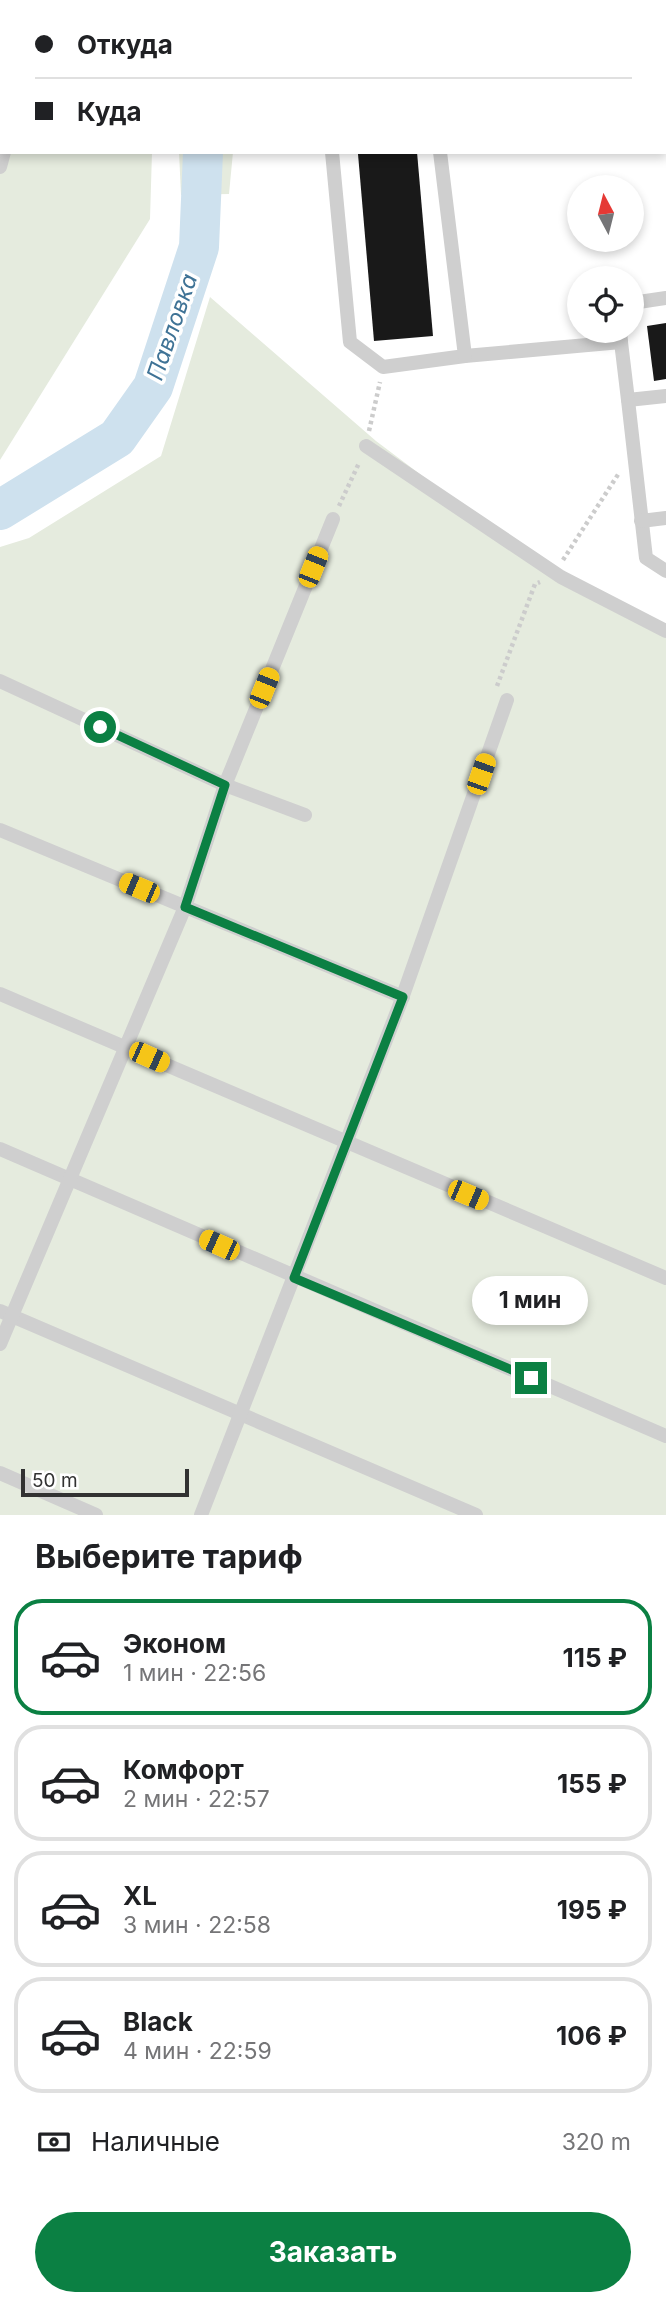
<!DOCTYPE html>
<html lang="ru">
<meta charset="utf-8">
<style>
body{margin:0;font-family:Inter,sans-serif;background:#f2f2f2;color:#202124;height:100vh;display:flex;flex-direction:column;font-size:26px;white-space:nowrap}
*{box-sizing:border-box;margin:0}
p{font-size:23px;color:#757577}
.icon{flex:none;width:38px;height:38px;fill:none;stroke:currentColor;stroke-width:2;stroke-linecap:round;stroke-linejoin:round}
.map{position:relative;height:1515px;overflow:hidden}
.details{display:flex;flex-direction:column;background:#fff;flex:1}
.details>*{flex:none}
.guide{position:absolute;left:0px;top:0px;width:667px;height:154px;box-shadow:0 4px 10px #0003;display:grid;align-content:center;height:154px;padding:0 35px;background:#fff}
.needle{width:46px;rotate:353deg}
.controls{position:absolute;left:567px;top:175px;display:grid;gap:14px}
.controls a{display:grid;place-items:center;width:77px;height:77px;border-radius:50%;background:#fff;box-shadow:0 4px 10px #0003;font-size:35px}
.scale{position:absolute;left:21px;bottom:18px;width:168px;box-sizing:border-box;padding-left:7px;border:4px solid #323232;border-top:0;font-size:19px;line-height:24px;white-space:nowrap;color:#323232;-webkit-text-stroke:5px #fff;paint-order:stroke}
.end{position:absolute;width:32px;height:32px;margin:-16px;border:9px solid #0b8043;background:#fff;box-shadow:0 0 0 4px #fff}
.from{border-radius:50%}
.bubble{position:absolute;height:49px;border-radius:24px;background:#fff;box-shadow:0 4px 10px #0003;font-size:23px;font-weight:700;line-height:49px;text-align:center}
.car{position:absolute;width:21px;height:42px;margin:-21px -10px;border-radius:9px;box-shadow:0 0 5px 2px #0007;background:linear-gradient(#f5c518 24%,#345 0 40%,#f5c518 0 76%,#345 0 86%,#f5c518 0)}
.guide b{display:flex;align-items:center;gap:24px;height:66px;font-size:26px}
.guide b+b{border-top:2px solid #e0e0e0}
.guide i{width:18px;height:18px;background:#202124}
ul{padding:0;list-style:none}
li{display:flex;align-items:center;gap:21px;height:116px;margin:0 14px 10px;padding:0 21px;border:4px solid #e0e0e0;border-radius:28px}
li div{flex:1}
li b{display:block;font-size:26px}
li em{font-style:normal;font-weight:700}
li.selected{border-color:#0b8043}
li>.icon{width:63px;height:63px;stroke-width:1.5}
h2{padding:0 35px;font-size:32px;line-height:84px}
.pay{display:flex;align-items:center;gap:18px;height:77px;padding:0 35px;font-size:26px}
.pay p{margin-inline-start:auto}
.button{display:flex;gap:14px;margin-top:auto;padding:14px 35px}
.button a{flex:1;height:80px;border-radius:42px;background:#0b8043;color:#fff;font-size:28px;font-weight:700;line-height:80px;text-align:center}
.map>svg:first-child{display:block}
.green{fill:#e5ebde}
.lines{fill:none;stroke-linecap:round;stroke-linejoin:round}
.river{stroke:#cee1ee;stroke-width:40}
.building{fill:#191919}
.path{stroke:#ccc;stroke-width:4.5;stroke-dasharray:3.5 3.5;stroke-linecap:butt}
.lane{stroke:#cfcfcf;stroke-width:14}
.route{stroke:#0b8043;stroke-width:9}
.labels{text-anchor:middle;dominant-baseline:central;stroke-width:7;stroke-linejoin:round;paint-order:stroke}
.water-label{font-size:23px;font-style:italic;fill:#3f7396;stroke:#fff}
</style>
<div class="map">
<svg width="666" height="1515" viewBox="0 0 666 1515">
<rect width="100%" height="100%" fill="#fff"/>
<g class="green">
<polygon points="0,0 158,0 2,2 2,152 152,152 150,219 0,460"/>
<polygon points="179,152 233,152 229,194 181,195"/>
<polygon points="210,297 376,441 558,578 666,633 666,1515 0,1515 0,547 29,538 161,456"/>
</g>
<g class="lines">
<g class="river">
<polyline points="213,2 213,0"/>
<polyline points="0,510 117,438 153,387 199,247 203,152"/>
</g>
</g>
<g class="building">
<polygon points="382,152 417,152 433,336 374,341 358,154"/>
<polygon points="666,323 666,379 654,381 647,326"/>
</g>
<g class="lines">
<g class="path">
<polyline points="369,431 380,382"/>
<polyline points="339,506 359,463"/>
<polyline points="563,560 619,473"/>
<polyline points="497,686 535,584 540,582"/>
</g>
<g class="lane">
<polyline points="316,0 316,2"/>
<polyline points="425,0 425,2"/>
<polyline points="42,2 42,0"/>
<polyline points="332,152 350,342 383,367 465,356 621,342 620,331"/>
<polyline points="440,152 465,356"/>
<polyline points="0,167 4,152"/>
<polyline points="632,303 666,298"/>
<polyline points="621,342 628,400 666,396"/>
<polyline points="628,400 646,558 666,571"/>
<polyline points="366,446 561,577 666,631"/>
<polyline points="641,521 666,518"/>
<polyline points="0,681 225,785 305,815"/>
<polyline points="0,830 403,997"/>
<polyline points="0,994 666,1278"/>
<polyline points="0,1149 666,1436"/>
<polyline points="0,1311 476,1515"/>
<polyline points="0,1344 185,907 225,785 333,519"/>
<polyline points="0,1473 96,1515"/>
<polyline points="201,1515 400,1004 507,700"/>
</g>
</g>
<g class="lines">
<polyline class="route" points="100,727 225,785 185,907 403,997 294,1278 531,1378"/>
</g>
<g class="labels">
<g class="water-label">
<text transform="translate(172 327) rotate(-71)">Павловка</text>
</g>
</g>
</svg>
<div class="controls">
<a><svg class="needle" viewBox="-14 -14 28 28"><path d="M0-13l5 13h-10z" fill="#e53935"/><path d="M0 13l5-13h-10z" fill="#757577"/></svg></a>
<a><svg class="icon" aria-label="locate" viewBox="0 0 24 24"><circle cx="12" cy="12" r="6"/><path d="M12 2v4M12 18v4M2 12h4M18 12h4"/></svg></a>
</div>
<div class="scale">50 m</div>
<i class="end from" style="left:100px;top:727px"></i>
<i class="end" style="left:531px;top:1378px"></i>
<div class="bubble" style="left:472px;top:1276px;width:116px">1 мин</div>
<i class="car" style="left:313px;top:567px;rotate:22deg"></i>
<i class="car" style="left:264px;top:688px;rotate:22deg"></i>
<i class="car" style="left:481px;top:774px;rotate:19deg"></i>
<i class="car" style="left:139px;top:888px;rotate:293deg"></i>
<i class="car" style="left:149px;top:1057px;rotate:114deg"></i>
<i class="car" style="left:468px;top:1195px;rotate:113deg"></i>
<i class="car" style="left:219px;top:1245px;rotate:294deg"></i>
<div class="guide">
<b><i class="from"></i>Откуда</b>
<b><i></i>Куда</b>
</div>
</div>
<section class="details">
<h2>Выберите тариф</h2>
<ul>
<li class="selected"><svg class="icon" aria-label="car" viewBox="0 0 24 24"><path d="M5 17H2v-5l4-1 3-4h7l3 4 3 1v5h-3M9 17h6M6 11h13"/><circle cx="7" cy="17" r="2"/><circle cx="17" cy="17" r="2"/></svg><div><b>Эконом</b><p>1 мин · 22:56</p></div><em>115 ₽</em></li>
<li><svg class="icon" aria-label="car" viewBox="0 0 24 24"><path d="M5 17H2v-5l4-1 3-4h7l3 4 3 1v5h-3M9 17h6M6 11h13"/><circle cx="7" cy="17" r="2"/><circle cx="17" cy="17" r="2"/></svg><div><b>Комфорт</b><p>2 мин · 22:57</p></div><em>155 ₽</em></li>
<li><svg class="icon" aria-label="car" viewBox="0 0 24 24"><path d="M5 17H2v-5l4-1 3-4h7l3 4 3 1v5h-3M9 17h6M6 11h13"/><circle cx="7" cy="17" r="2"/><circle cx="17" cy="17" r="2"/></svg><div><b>XL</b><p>3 мин · 22:58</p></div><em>195 ₽</em></li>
<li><svg class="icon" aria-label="car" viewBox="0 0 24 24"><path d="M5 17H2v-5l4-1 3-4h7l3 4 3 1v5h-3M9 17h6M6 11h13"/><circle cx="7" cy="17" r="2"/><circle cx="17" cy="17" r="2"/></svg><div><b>Black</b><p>4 мин · 22:59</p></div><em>106 ₽</em></li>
</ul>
<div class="pay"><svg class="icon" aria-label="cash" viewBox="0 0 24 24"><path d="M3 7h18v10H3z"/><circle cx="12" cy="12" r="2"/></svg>Наличные<p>320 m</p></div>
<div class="button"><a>Заказать</a></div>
</section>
